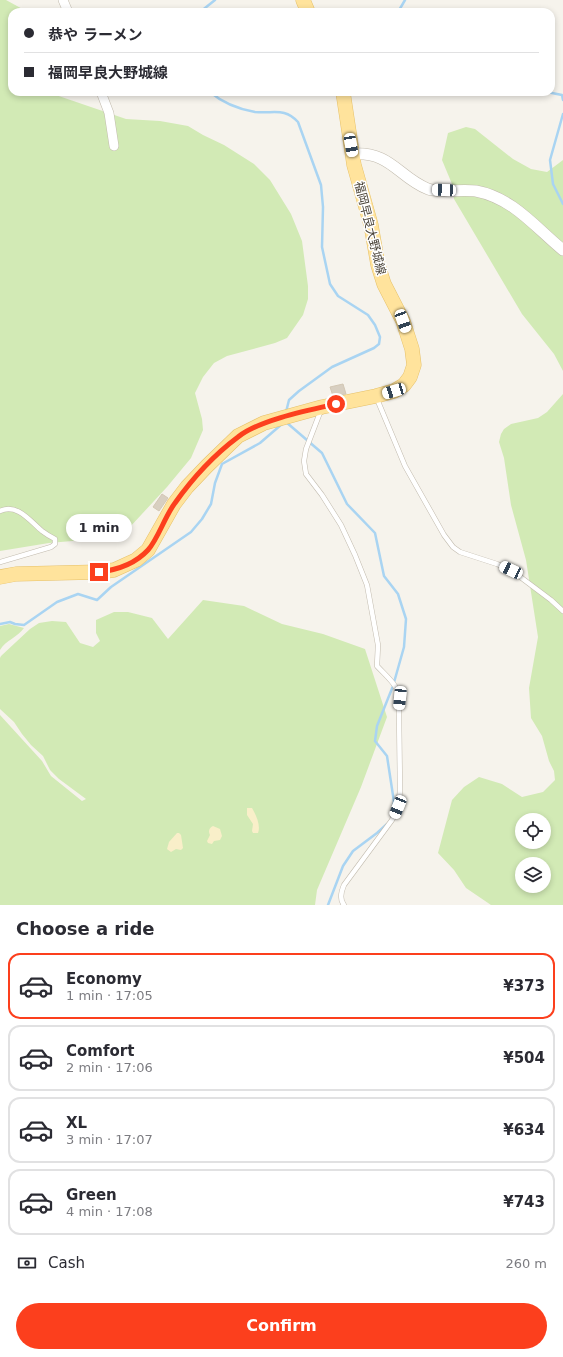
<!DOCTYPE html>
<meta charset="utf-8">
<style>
body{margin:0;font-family:"DejaVu Sans","Noto Sans JP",sans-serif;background:#f7f7f7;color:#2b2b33;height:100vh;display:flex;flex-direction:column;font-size:15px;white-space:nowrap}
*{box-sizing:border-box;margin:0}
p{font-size:13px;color:#7c7c81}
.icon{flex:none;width:22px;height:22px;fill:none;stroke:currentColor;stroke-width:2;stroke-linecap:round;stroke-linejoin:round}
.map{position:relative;height:905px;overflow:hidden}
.side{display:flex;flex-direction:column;background:#fff;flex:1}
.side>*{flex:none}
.top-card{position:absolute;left:8px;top:8px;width:547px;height:88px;border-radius:12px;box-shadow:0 2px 6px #0003;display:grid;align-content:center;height:88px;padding:0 16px;background:#fff}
.fabs{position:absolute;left:515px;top:813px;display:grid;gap:8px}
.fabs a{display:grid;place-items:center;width:36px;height:36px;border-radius:50%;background:#fff;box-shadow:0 2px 6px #0003;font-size:20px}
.end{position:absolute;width:18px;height:18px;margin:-9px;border:5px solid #fc3f1d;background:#fff;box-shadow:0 0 0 2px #fff}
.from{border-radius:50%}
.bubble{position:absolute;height:28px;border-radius:14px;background:#fff;box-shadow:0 2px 6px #0003;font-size:13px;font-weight:700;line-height:28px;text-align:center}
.car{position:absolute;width:12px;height:24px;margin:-12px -6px;border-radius:5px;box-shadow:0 0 3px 1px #0007;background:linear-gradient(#fff 24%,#345 0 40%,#fff 0 76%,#345 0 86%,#fff 0)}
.top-card b{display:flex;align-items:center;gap:14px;height:38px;font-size:15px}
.top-card b+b{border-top:1px solid #e1e1e2}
.top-card i{width:10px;height:10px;background:#2b2b33}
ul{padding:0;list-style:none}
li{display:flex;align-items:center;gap:12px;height:66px;margin:0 8px 6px;padding:0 8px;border:2px solid #e1e1e2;border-radius:12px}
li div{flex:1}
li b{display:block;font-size:15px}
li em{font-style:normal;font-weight:700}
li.selected{border-color:#fc3f1d}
li>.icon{width:36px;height:36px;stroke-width:1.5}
h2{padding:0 16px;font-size:18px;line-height:48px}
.pay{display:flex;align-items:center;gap:10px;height:44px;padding:0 16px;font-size:15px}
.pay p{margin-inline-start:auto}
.primary-button{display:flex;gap:8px;margin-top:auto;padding:8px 16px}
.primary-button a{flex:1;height:46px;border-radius:24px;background:#fc3f1d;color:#fff;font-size:16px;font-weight:700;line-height:46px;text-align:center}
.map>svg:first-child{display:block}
.green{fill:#d2eab5;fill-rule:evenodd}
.sand{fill:#f9efc9}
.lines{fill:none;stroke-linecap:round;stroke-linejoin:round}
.stream{stroke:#a9d4f2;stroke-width:2.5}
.building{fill:#d8cfc1;stroke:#d3c7b4}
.service-casing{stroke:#c2bbae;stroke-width:5.5}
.minor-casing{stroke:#c2bbae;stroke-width:10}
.tertiary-casing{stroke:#c2bbae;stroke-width:12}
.primary-casing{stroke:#e6c16a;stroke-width:15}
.service{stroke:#fff;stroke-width:4.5}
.minor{stroke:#fff;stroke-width:9}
.tertiary{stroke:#fff;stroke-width:11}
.primary{stroke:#ffe39c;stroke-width:14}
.route{stroke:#fc3f1d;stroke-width:5}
.labels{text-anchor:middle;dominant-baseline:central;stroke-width:3;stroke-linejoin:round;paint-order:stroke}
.street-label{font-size:12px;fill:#4b4439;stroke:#fff}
</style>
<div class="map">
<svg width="563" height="905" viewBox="0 0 563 905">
<rect width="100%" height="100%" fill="#f6f3ec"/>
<g class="green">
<polygon points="0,0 6,0 28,12 12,12 12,92 47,92 126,119 160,121 188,126 203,135 224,145 254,164 270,180 291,214 302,241 308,286 308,299 303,315 287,338 275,343 227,356 214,363 203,377 195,393 202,419 203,430 191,458 167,487 129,528 107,538 49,543 0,551"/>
<polygon points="466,127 475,129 513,159 531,169 547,172 563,160 563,371 554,354 522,314 454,199 452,184 442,160 448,133"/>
<path d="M563,394V905H491L466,888L454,870L438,853L452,800L464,787L479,777L502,784L522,797L543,792L555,780L554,771L549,761L542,736L531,718L529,688L538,637L526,560L511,505L504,458L499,442L501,434L504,429L511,424L538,418L547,412ZM522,820H544V842H522ZM522,864H544V886H522Z"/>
<polygon points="203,600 244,606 282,624 323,634 365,649 387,717 361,787 317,890 315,905 0,905 0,715 42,761 51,776 82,801 86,799 59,779 50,770 43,756 31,745 22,734 14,722 0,709 0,658 1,656 30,629 39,623 52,621 66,622 80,643 93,647 100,641 96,633 96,620 114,612 128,612 152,618 168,639"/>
<path d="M9,624L24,628C18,637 6,640 0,650V626Z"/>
</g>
<g class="sand">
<path d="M247,808H252C256,815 261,825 258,833H253L252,831L253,824L247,815Z"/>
<path d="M213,826L220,829L222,836L220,840L214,841L212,844L208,843L207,841L210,835C208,831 209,828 213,826Z"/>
<polygon points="177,833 179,833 181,835 183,848 181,850 176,849 171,852 167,849 169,842"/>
</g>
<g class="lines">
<g class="stream">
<polyline points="200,12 215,0"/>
<polyline points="398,12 405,0"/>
<path d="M210,92C224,104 238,109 255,112C274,114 284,107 298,122L321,185L323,207L322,247L330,284L338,296L368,315L375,325L380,337L379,344L374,348L332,367L299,391L289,400L286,412"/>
<polyline points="547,92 562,95 563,100"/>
<polyline points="563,114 550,160 553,184 563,204"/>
<polyline points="286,422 322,453 347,504 375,533 384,576 398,594 406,619 404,647 393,686 377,726 375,741 387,756 394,802 392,817"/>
<polyline points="0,624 10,622 15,624 24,625 57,602 78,594 97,600 111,587 191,532 202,519 211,504 215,483 222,464 260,443 282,424"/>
<polyline points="328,905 343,866 353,851 377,833 387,824"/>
</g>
</g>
<g class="building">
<polygon points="343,384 346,394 333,396 330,387"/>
<polygon points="162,494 168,498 159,511 153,507"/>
</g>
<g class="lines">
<g class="service-casing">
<g id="service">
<polyline points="377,399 405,466 444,535 453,547 460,552 497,564 511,570 551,600 563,611"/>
<path d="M321,410L306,449L304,461L306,474L322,495L341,525L355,555L367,585L378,645L377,666C393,683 401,686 399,711L400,791L398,807L392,820L344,885C341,892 339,899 344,905"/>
<path d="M0,511C17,503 30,521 42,531C46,534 51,537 55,539V544L51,547L0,562"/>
</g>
</g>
<g class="minor-casing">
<g id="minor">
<polyline points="63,0 68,12"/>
<polyline points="101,92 109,113 114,146"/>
</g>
</g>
<g class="tertiary-casing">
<path id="tertiary" d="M352,154C391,151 398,177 428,189C440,193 462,189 476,191C513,198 535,227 563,250"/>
</g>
<g class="primary-casing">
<g id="primary">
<polyline points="303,0 308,12"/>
<polyline points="0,577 16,574 99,572 114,570 136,560 148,550 174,504 187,487 207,466 238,436 264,423 322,407 376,396 394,391 404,385 410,377 414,365 412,349 403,321 384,284 378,265 371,225 354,165 343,92"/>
</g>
</g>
<use href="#service" class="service"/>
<use href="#minor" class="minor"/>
<use href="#tertiary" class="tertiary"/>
<use href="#primary" class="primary"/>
</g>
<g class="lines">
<path class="route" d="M99,572C117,570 135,564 148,550C158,539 165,516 175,503C192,479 214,455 238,437C259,420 309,410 336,404"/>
</g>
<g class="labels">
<g class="street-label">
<text transform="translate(370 228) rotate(76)">福岡早良大野城線</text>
</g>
</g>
</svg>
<div class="fabs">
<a><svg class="icon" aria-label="locate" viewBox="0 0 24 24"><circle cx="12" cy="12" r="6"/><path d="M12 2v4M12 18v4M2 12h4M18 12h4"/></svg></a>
<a><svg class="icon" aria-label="layers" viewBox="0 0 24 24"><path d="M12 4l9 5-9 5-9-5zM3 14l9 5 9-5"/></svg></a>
</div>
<i class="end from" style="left:336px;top:404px"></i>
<i class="end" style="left:99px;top:572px"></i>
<div class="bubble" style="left:66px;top:514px;width:66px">1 min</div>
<i class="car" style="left:351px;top:145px;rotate:170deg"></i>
<i class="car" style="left:444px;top:190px;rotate:272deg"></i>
<i class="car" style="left:403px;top:321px;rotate:160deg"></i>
<i class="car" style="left:394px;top:391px;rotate:253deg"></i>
<i class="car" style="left:511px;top:570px;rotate:295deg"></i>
<i class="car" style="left:400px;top:698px;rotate:186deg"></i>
<i class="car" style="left:398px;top:807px;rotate:202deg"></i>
<div class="top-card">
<b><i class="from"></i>恭や ラーメン</b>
<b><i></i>福岡早良大野城線</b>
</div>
</div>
<section class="side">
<h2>Choose a ride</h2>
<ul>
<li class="selected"><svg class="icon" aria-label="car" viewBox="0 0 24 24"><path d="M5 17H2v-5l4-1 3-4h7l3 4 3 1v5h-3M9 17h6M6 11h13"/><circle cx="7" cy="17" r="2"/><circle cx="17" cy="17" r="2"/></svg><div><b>Economy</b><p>1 min · 17:05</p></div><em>¥373</em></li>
<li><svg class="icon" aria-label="car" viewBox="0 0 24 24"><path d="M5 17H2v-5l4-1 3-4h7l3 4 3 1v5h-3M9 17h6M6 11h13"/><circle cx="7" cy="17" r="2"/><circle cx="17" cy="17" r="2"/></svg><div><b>Comfort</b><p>2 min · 17:06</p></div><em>¥504</em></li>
<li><svg class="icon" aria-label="car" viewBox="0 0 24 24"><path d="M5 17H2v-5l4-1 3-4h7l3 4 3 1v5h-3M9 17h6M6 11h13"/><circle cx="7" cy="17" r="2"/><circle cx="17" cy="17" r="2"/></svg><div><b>XL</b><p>3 min · 17:07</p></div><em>¥634</em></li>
<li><svg class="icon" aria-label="car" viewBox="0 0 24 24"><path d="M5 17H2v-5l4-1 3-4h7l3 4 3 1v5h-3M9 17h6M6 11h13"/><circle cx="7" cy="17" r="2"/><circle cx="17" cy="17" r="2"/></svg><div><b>Green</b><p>4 min · 17:08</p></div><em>¥743</em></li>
</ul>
<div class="pay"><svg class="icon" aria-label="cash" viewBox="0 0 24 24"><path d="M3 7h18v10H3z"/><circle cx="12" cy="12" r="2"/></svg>Cash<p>260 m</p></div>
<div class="primary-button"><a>Confirm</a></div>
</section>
